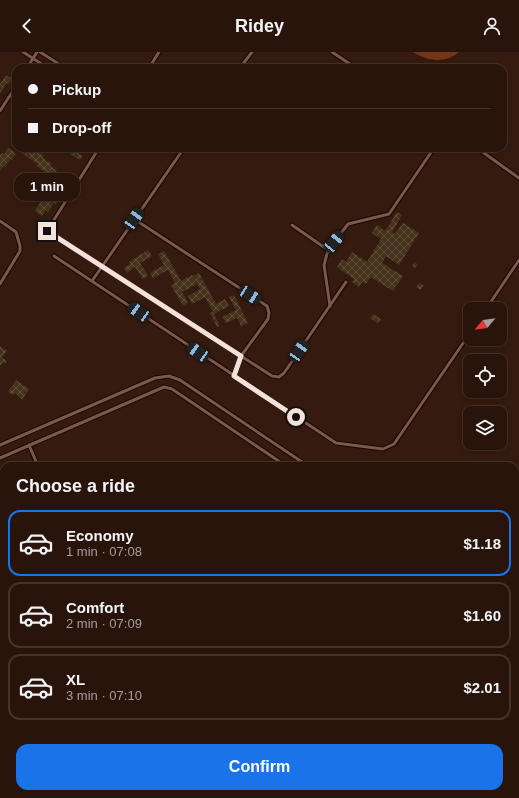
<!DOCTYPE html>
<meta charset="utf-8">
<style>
body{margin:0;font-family:Arial,sans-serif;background:#301d14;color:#f1f3f6;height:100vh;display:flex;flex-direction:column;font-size:15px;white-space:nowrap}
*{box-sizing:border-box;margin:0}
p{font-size:13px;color:#a59e9d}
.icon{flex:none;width:22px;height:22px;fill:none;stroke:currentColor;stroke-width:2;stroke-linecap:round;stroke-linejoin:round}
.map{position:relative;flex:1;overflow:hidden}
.side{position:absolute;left:0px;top:410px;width:519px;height:336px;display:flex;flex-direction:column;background:#28140b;border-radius:12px 12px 0 0;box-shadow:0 2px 6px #0003,0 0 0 1px #44332c}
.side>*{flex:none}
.hud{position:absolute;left:12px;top:12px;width:495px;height:88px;border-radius:12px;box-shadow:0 2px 6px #0003,0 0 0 1px #44332c;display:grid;align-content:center;height:88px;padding:0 16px;background:#28140b}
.needle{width:26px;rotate:241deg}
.fabs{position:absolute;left:463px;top:250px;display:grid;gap:8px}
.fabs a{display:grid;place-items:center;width:44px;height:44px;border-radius:8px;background:#28140b;box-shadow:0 2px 6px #0003,0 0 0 1px #44332c;font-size:20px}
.end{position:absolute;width:18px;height:18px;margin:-9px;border:5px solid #f4e1d9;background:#111;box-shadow:0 0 0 2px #111}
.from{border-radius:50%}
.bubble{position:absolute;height:28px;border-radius:12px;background:#28140b;box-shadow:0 2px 6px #0003,0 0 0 1px #44332c;font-size:13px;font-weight:600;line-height:28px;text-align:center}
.car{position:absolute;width:12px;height:24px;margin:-12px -6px;border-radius:5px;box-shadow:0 0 3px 1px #0007;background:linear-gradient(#222 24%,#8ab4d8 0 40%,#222 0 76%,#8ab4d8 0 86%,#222 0)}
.hud b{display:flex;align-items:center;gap:14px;height:38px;font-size:15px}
.hud b+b{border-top:1px solid #44332c}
.hud i{width:10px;height:10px;background:#f1f3f6}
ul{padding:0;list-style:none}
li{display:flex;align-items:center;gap:12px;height:66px;margin:0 8px 6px;padding:0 8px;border:2px solid #44332c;border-radius:12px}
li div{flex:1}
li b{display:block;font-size:15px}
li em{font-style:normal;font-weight:600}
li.selected{border-color:#1a73e8}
li>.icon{width:36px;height:36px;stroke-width:1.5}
h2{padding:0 16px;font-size:18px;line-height:48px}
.action{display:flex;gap:8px;margin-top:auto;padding:8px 16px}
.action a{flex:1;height:46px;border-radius:12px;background:#1a73e8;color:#fff;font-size:16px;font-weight:600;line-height:46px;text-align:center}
header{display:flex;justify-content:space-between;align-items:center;height:52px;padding:0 16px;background:#28140b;font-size:18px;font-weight:600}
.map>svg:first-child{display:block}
.pitch{fill:#733616}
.building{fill:url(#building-cross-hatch)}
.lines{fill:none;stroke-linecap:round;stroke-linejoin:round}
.service-casing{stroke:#1b0500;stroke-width:5}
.minor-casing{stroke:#1b0500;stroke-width:8}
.tertiary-casing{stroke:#1b0500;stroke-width:10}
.service{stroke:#78594b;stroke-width:3}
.minor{stroke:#78594b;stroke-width:6}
.tertiary{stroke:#78594b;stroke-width:8}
.route{stroke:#f4e1d9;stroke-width:5}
</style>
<header><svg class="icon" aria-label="back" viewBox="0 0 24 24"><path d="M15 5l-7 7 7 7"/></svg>Ridey<svg class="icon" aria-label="person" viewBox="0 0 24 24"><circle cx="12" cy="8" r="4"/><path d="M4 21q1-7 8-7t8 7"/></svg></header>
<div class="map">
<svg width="519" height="746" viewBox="0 0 519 746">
<defs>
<pattern id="building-cross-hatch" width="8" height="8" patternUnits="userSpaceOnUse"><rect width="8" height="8" fill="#44331a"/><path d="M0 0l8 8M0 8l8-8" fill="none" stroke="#60503b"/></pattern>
</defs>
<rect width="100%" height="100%" fill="#351b0f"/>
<path class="pitch" d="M413,0H459C445,12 427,9 413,0Z"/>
<g class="building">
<polygon points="6,23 12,27 8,32 7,31 0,41 0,32"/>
<polygon points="8,96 16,101 12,108 10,107 5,115 3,114 0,119 0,103 2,101 4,102"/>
<polygon points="24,96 28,96 32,98 33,96 44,104 43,106 52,112 50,114 57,118 52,125 37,114 38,112 21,101"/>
<polygon points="138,96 150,96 146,101"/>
<polygon points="73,98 83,104 80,108 70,102"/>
<polygon points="58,128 66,133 62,139 64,140 56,152 54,151 48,160 46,158 42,164 35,159 48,138 51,140"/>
<polygon points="397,160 402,163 392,180 395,182 403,171 419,181 399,213 386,204 382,211 403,224 393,239 371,225 366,232 362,230 359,235 352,230 354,227 337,215 342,207 346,210 352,200 367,210 381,187 372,181 377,173 385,179"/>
<polygon points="148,198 152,204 140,211 148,224 143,227 135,215 127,221 124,216 130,212 129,210"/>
<polygon points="164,199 181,229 192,223 197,232 182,240 188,251 183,254 171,233 175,231 168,218 153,226 150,221 164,213 158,202"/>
<polygon points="415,210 418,213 415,216 412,214"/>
<polygon points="199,221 216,252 225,247 229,254 214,262 220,274 217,275 210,261 213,260 205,245 192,252 188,244 200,237 193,224"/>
<polygon points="420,231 424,234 420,238 416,235"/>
<polygon points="234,243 248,271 241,274 237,266 226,271 222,265 236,258 229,245"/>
<polygon points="373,262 381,267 378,271 370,266"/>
<polygon points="0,294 7,299 2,306 7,309 5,312 3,310 0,314"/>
<polygon points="16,328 29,337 22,348 15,341 13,343 8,340"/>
</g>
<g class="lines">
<g class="service-casing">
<g id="service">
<polyline points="23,0 48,16"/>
<polyline points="40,0 65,16"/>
<polyline points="332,0 356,16"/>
<polyline points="151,13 156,16"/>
<polyline points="27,16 37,0"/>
<polyline points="149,16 159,0"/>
<polyline points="240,16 252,0"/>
<polyline points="0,59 16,34"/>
<polyline points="99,96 47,179 272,324 279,325 284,321 346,230"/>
<polyline points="477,96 519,126"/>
<polyline points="134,167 267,254 269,261 268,267 241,304 234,324"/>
<polyline points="0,169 16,180 20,194 20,199 0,232"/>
<polyline points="292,173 328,198"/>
<polyline points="54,204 336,391 383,397 394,392 470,281"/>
<polyline points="92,229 184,96"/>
<polyline points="330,254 324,213 328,198 348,172 389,162 434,96"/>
<polyline points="486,257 519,208"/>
<polyline points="0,393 155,326 169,324 180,328 308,414"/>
<polyline points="29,393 38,414"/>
<polyline points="0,406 164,335 172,337 286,414"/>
<polyline points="0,474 4,472"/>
<polyline points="0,488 4,486"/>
<polyline points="515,555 519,557"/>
<polyline points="0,567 4,577"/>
<polyline points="515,569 519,572"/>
<polyline points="0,598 4,607"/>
<polyline points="515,610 517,615 515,622"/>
<polyline points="0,645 4,643"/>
<polyline points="0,660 4,658"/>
<polyline points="61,742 63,746"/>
<polyline points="74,742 75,746"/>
<polyline points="279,742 281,746"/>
<polyline points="291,742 293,746"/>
<polyline points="124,746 136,742"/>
<polyline points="337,746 349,742"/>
</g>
</g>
<g class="minor-casing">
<g id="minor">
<polyline points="515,720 519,714"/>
<polyline points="499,746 501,742"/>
</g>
</g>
<g class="tertiary-casing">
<g id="tertiary">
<polyline points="515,693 519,691"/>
<polyline points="366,746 379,742"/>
</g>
</g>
<use href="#service" class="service"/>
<use href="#minor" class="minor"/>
<use href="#tertiary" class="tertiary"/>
</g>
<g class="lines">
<polyline class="route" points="47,179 241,304 234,324 296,365"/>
</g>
</svg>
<div class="fabs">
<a><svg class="needle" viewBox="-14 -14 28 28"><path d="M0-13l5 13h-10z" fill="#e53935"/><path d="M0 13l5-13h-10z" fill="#a59e9d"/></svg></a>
<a><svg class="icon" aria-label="locate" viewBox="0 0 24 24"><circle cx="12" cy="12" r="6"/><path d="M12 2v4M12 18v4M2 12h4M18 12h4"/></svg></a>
<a><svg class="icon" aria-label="layers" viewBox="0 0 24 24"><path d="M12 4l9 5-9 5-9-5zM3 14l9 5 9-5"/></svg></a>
</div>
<i class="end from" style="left:296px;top:365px"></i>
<i class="end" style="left:47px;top:179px"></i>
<div class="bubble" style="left:14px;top:121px;width:66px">1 min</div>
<i class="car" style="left:134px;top:167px;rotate:35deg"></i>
<i class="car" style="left:334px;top:190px;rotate:39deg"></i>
<i class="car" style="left:250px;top:243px;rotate:123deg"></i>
<i class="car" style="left:139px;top:260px;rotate:304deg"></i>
<i class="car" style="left:299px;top:299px;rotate:34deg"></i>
<i class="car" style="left:198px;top:300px;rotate:304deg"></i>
<div class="hud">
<b><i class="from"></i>Pickup</b>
<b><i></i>Drop-off</b>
</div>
<section class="side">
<h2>Choose a ride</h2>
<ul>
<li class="selected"><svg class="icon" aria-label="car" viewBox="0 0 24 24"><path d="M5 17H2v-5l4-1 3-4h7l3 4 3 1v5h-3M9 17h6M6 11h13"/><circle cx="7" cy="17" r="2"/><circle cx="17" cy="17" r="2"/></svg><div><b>Economy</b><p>1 min · 07:08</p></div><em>$1.18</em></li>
<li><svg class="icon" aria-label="car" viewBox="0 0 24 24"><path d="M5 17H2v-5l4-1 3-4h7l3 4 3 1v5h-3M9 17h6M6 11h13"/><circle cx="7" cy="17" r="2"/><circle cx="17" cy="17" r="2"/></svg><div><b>Comfort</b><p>2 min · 07:09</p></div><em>$1.60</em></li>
<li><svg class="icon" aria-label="car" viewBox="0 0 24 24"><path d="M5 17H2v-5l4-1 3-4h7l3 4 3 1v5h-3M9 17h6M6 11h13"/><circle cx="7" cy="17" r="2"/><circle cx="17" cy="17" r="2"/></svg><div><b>XL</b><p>3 min · 07:10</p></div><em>$2.01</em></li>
</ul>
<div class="action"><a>Confirm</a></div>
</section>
</div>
